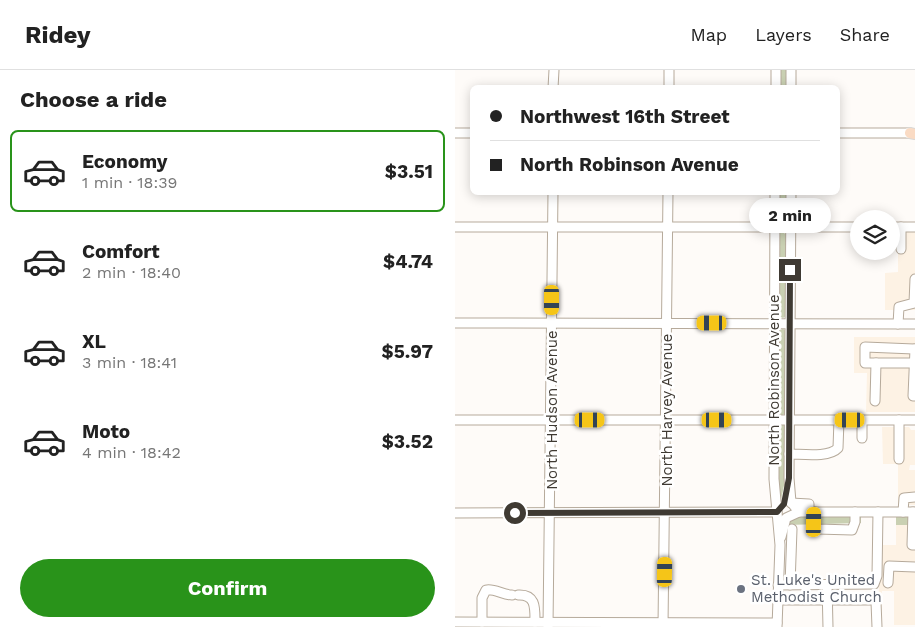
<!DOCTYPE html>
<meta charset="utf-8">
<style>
body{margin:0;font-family:"Work Sans",sans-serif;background:#f6f6f6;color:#222;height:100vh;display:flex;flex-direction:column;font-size:19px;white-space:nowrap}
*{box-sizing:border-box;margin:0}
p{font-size:16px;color:#767676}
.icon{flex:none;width:28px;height:28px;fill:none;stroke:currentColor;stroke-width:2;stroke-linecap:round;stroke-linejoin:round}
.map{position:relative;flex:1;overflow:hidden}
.drawer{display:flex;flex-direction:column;background:#fff;width:455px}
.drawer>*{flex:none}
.banner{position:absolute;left:15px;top:15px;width:370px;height:110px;border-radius:8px;box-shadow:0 2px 12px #0003;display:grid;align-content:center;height:110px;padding:0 20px;background:#fff}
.tools{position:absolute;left:395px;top:140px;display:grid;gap:10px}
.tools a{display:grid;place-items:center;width:50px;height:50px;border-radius:50%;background:#fff;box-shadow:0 2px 12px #0003;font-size:25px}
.end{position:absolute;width:22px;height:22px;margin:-11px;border:6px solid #3f3a33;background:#fff;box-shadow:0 0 0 2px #fff}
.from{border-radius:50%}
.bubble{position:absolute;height:35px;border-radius:18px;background:#fff;box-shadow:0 2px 12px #0003;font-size:16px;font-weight:700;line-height:35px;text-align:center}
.car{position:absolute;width:15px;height:30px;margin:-15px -8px;border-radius:6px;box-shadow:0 0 4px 1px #0007;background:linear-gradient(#f5c518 24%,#345 0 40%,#f5c518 0 76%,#345 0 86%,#f5c518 0)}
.banner b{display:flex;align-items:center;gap:18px;height:48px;font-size:19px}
.banner b+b{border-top:1px solid #e0e0e0}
.banner i{width:12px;height:12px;background:#222}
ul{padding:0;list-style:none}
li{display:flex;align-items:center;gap:15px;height:82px;margin:0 10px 8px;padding:0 10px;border:2px solid transparent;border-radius:8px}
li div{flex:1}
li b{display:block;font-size:19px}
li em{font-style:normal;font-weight:700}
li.on{border-color:#29931a}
li>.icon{width:45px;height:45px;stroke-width:1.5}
h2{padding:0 20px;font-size:22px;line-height:60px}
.action{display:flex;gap:10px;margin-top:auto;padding:10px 20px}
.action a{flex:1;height:58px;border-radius:30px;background:#29931a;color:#fff;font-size:20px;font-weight:700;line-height:58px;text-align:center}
header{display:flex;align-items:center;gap:30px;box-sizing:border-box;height:70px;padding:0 25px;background:#fff;border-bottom:1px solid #e0e0e0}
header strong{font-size:24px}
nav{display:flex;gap:28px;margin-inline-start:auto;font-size:18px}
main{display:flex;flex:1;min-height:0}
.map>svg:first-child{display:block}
.built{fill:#fdf2e4}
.green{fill:#c9d0b2}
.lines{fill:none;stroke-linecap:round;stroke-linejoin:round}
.minor-casing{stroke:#b6aa9b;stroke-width:11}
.major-casing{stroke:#d9d8d6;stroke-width:12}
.minor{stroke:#fff;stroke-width:9}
.major{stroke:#fadbc4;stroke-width:10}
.route{stroke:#3f3a33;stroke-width:6}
.worship-dot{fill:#6b7280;stroke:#fff;stroke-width:2}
.labels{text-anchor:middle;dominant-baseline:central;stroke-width:5;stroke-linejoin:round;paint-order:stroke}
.street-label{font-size:15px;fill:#3f3a33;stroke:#fff}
.worship-label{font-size:15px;fill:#5b616d;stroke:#fff;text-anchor:start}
</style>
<header>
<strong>Ridey</strong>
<nav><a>Map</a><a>Layers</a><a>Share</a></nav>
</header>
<main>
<section class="drawer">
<h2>Choose a ride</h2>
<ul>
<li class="on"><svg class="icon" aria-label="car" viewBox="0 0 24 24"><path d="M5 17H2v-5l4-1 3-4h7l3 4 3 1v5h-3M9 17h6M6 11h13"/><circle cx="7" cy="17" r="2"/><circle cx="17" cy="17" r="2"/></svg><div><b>Economy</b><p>1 min · 18:39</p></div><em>$3.51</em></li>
<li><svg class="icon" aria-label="car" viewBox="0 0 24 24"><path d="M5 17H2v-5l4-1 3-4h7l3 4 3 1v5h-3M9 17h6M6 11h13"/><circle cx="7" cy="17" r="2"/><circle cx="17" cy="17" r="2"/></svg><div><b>Comfort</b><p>2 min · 18:40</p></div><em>$4.74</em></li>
<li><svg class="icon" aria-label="car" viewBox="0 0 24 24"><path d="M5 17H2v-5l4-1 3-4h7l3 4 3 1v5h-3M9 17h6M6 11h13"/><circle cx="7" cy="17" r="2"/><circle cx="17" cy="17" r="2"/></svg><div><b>XL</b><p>3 min · 18:41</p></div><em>$5.97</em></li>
<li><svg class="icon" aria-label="car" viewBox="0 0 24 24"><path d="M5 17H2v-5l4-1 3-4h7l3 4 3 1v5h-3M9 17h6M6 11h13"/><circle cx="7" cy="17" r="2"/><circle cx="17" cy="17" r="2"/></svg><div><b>Moto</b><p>4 min · 18:42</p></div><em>$3.52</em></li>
</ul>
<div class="action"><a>Confirm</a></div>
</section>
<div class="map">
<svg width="460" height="557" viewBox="0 0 460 557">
<rect width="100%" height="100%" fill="#fefbf8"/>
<g class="built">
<polygon points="443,160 460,160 460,240 430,240 430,203 443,202"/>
<polygon points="399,267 460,267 460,342 411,342 412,303 399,303"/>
<polygon points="427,357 454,357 456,360 460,360 460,395 455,395 454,400 460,400 460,435 443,434 443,394 428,394"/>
<polygon points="441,455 460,455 460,555 439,555 439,521 427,521 426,556 423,556 425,475 441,475"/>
</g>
<g class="green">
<rect x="324" y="0" width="9" height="17"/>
<polygon points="323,123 333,123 333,149 329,153 324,151"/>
<polygon points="326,161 332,165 331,246 328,248 323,246 324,162"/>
<polygon points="328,259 331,261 331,341 330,344 325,346 322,342 323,261"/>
<polygon points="328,354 331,357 331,406 326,430 322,405 324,355"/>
<polygon points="338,446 406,446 406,453 332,455"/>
<rect x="441" y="446" width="19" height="9"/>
</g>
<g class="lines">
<g class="minor-casing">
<g id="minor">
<polyline points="98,18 99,0"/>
<polyline points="214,18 214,0"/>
<polyline points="321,18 321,0"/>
<polyline points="336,18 336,0"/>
<polyline points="0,63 18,63"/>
<polyline points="382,63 455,63"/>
<polyline points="320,122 319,409 325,475 322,557"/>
<polyline points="336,122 334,408 336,432 344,442"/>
<polyline points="0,157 404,157"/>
<polyline points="436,157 460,157"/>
<polyline points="446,157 446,179"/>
<polyline points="0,253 460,254"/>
<polyline points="443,254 444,237 459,233 460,209"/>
<polyline points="460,279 458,326 460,326"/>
<polyline points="459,293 410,293 410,277 459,279"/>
<polyline points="420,331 421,293"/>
<polyline points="0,350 460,350"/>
<polyline points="407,368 407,350"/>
<path d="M334,384C347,384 374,388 383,378L384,350"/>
<polyline points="444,389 444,350"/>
<polyline points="336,433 354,434 354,442"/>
<polyline points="360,442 360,458 362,459 397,460 400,452 400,442"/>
<polyline points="448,442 449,428 460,427"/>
<polyline points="458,442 457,475 460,475"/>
<polyline points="0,443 322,442"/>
<polyline points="326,467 331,448 344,442 460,442"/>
<polyline points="433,513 434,496 460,497"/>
<polyline points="323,515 419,514 422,506 423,442"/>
<polyline points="335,515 337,459"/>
<polyline points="372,515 373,557"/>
<path d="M63,525C81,524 80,538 80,552"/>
<polyline points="323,530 419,530 421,532 422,557"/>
<polyline points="0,552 322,553"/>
<path d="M27,552V528L31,520C39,518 48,525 57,525"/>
<polyline points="93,557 98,122"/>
<polyline points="208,557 213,122"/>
</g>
</g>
<g class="major-casing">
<polyline id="major" points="455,63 460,64"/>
</g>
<use href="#minor" class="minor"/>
<use href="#major" class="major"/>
</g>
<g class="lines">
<polyline class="route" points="60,443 322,442 329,434 334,408 335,200"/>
</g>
<circle class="worship-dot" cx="286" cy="519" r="5"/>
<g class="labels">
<g class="street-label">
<text transform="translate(319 310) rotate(-90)">North Robinson Avenue</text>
<text transform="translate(97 340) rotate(-90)">North Hudson Avenue</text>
<text transform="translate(212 340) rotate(-90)">North Harvey Avenue</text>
</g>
<g class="worship-label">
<text x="296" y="510">St. Luke's United<tspan x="296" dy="17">Methodist Church</tspan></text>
</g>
</g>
</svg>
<div class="tools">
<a><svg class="icon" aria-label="layers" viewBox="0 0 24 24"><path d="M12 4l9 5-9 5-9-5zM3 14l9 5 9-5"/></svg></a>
</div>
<i class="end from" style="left:60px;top:443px"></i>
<i class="end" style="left:335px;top:200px"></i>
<div class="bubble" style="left:294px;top:128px;width:82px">2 min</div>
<i class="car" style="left:97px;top:230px;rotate:180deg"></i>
<i class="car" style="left:257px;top:253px;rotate:270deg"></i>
<i class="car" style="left:135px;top:350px;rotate:90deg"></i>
<i class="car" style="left:262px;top:350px;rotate:90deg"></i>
<i class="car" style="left:395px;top:350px;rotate:270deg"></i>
<i class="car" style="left:359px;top:452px;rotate:1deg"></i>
<i class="car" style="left:210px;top:502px;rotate:1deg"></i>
<div class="banner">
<b><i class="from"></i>Northwest 16th Street</b>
<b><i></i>North Robinson Avenue</b>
</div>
</div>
</main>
